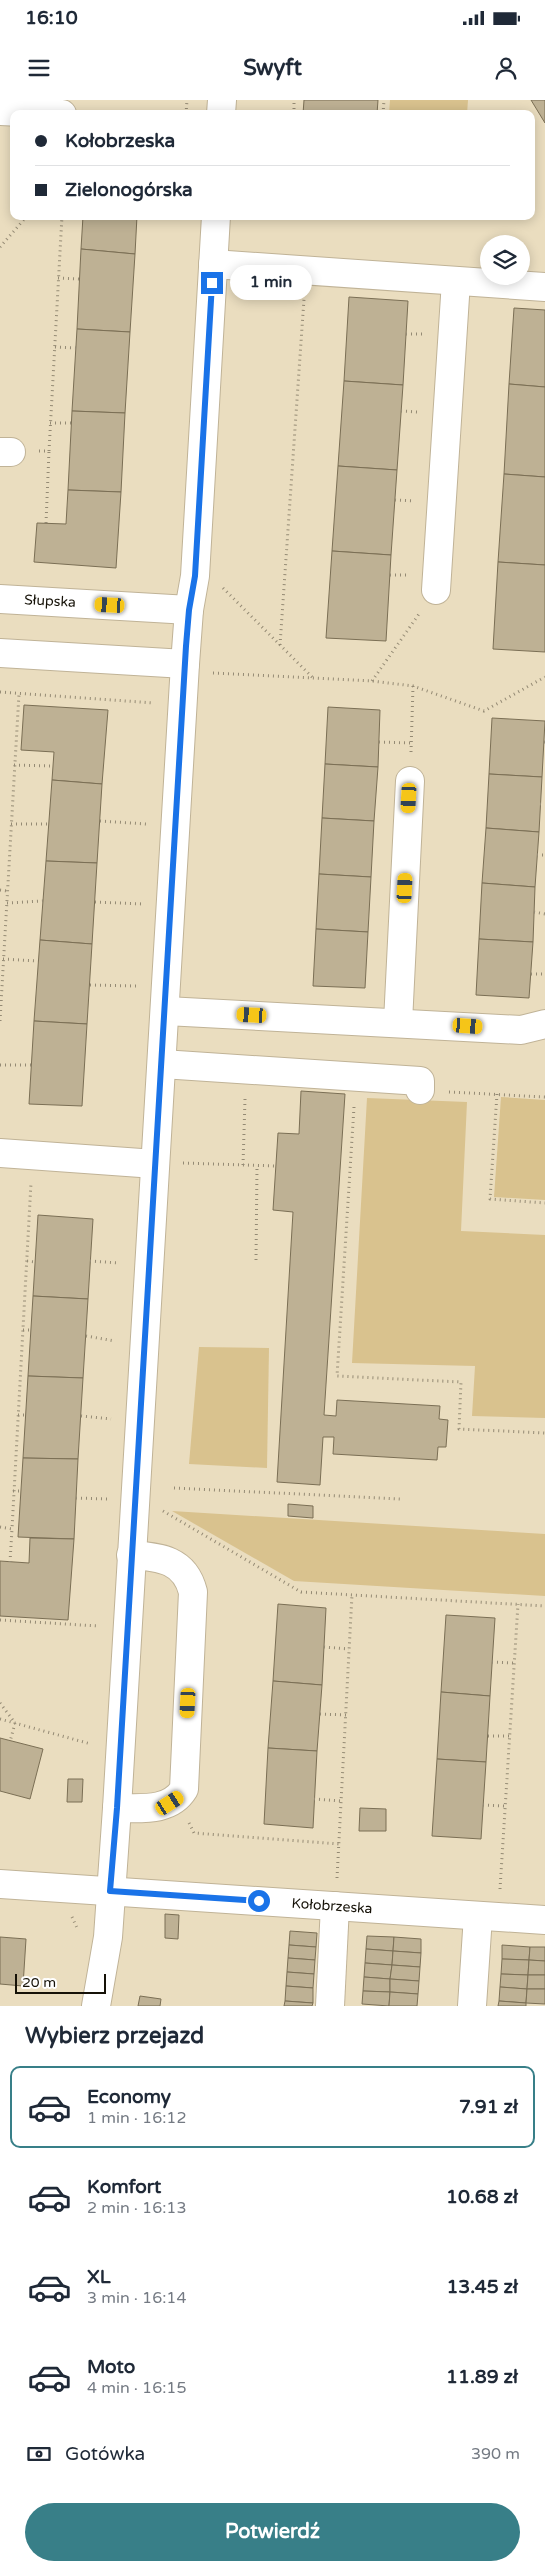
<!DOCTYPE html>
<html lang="pl">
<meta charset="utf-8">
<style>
body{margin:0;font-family:"Varela Round",sans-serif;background:#f6f6f7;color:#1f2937;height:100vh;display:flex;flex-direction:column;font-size:19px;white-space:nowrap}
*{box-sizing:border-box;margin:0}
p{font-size:16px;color:#747a83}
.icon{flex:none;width:28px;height:28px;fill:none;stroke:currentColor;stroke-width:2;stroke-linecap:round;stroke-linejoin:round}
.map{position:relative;height:1906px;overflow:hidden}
.sheet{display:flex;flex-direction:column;background:#fff;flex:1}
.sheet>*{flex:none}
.hud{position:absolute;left:10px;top:10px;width:525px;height:110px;border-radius:10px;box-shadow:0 2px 12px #0003;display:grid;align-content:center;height:110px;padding:0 25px;background:#fff}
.tools{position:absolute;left:480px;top:135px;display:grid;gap:10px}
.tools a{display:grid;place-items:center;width:50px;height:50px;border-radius:50%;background:#fff;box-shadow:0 2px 12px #0003;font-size:25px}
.scale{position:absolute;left:15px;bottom:12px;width:91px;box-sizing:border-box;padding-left:5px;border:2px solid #151107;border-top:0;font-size:14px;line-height:18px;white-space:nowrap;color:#151107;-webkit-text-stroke:4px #fff;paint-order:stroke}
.end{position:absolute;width:22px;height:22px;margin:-11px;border:6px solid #1a73e8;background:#fff;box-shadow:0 0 0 2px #fff}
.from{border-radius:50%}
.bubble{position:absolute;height:35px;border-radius:18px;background:#fff;box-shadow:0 2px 12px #0003;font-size:16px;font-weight:700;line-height:35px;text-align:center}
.car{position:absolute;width:15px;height:30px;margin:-15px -8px;border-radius:6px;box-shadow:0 0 4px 1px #0007;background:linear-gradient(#f5c518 24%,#345 0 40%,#f5c518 0 76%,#345 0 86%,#f5c518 0)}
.hud b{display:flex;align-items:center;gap:18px;height:48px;font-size:19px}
.hud b+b{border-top:1px solid #e0e1e3}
.hud i{width:12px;height:12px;background:#1f2937}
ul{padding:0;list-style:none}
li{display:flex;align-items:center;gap:15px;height:82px;margin:0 10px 8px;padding:0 15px;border:2px solid transparent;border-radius:10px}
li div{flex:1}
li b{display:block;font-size:19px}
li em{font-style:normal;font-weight:700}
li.active{border-color:#387f88}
li>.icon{width:45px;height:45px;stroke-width:1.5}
h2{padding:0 25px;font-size:22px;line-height:60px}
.pay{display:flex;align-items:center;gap:12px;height:55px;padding:0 25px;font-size:19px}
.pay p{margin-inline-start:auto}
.cta{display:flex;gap:10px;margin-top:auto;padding:10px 25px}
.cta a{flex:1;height:58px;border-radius:30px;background:#387f88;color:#fff;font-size:20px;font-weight:700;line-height:58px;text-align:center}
.status{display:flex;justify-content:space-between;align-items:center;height:35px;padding:0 25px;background:#fff;direction:ltr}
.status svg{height:14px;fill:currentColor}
header{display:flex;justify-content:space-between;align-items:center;height:65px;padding:0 25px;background:#fff;font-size:22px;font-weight:700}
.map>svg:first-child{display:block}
.green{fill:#d9c28e}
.building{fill:#beb194;stroke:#7b6f55}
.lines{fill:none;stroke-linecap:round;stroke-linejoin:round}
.minor-casing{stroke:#c0b397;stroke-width:30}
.path{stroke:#948a74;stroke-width:3;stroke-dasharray:1 4;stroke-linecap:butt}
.minor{stroke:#fff;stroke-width:28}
.route{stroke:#1a73e8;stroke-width:6}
.labels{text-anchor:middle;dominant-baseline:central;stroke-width:5;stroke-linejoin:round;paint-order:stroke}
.street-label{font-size:14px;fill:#151107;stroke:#fff}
</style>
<div class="status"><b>16:10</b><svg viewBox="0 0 49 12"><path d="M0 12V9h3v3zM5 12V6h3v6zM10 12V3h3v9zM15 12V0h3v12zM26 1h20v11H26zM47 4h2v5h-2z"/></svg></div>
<header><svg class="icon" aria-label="menu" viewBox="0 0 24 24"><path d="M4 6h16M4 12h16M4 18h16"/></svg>Swyft<svg class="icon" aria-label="person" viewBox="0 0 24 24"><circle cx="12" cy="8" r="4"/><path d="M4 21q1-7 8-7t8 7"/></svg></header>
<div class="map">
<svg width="545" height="1906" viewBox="0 0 545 1906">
<rect width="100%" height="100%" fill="#eaddbf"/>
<g class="green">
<polygon points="390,0 468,0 467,14 389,14"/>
<polygon points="501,997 545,1000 545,1100 494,1097"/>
<polygon points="367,998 467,1002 461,1131 545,1135 545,1318 472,1316 475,1266 352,1263"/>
<polygon points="199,1247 269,1248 267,1368 189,1364"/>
<polygon points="172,1411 545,1434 545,1496 294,1481"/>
</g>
<g class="building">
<polygon points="304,0 378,0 377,14 303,14"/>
<polygon points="531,0 545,0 545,23"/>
<polygon points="83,116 137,116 135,154 81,149"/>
<polygon points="81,149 135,154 130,232 77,229"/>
<polygon points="349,197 408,201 403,285 344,281"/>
<polygon points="514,208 545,210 545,287 509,284"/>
<polygon points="77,229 130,232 125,313 72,311"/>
<polygon points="344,281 403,285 397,370 338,366"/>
<polygon points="509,284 545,287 545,377 504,374"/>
<polygon points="72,311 125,313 121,392 68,390"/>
<polygon points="338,366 397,370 391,455 332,451"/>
<polygon points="504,374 545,377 545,465 498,462"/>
<polygon points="68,390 121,392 116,468 34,462 37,423 66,424"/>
<polygon points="332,451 391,455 386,541 326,538"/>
<polygon points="498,462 545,465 545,552 493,549"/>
<polygon points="24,605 108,610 102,684 52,680 54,652 21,650"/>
<polygon points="328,607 380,610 378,667 325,664"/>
<polygon points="492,618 545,621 542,677 489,674"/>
<polygon points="325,664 378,667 374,721 322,718"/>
<polygon points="489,674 542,677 539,732 486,728"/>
<polygon points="52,680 102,684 97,763 46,761"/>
<polygon points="322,718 374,721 371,777 319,774"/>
<polygon points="486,728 539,732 535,787 482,783"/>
<polygon points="46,761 97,763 92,844 40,840"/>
<polygon points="319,774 371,777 368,832 316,829"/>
<polygon points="482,783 535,787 533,842 479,839"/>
<polygon points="316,829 368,832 365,888 313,886"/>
<polygon points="479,839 533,842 529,898 476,895"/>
<polygon points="40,840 92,844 87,924 34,921"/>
<polygon points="34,921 87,924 82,1006 29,1004"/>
<polygon points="301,991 345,994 324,1315 336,1316 337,1300 440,1306 439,1319 448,1320 446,1347 438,1347 437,1360 333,1354 334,1337 323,1337 320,1385 277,1382 293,1112 273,1110 278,1033 299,1034"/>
<polygon points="38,1115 93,1119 88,1199 33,1196"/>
<polygon points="33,1196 88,1199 83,1278 28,1276"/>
<polygon points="28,1276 83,1278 78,1359 23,1358"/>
<polygon points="23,1358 78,1359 74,1439 18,1437"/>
<polygon points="288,1404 313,1406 313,1418 288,1416"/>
<polygon points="30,1438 74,1439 68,1520 0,1516 0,1461 29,1463"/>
<polygon points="278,1504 326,1508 322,1585 273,1581"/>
<polygon points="446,1515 495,1518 490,1596 441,1592"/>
<polygon points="273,1581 322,1585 317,1651 268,1648"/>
<polygon points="441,1592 490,1596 486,1662 437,1659"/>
<polygon points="0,1638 43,1649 30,1699 0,1691"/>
<polygon points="268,1648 317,1651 313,1728 264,1724"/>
<polygon points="437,1659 486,1662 481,1739 432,1736"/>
<polygon points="68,1679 83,1679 82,1702 67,1702"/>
<polygon points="360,1708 386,1709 386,1731 359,1731"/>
<polygon points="165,1814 179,1815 178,1839 165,1838"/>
<polygon points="290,1831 317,1833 316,1847 289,1845"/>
<polygon points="367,1836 394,1837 393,1851 366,1849"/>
<polygon points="0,1837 26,1839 23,1886 0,1884"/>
<polygon points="394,1837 421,1839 421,1853 393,1851"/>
<polygon points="289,1845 316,1847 315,1860 288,1858"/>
<polygon points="502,1845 530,1847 529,1860 502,1859"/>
<polygon points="530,1847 545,1847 545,1861 529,1860"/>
<polygon points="366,1849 393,1851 392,1865 365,1863"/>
<polygon points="393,1851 421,1853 420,1867 392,1865"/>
<polygon points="288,1858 315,1860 314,1874 287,1872"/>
<polygon points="502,1859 529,1860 528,1875 501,1874"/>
<polygon points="529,1860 545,1861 545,1875 528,1875"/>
<polygon points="365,1863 392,1865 390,1879 364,1877"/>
<polygon points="392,1865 420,1867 419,1881 390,1879"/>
<polygon points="287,1872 314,1874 313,1888 286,1886"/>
<polygon points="501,1874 528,1875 527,1889 500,1887"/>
<polygon points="528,1875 545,1875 545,1889 527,1889"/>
<polygon points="364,1877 390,1879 390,1892 363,1891"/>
<polygon points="390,1879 419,1881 418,1894 390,1892"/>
<polygon points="286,1886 313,1888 313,1903 285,1901"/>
<polygon points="500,1887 527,1889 526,1903 499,1901"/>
<polygon points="527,1889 545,1889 545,1904 526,1903"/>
<polygon points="363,1891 390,1892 389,1906 362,1904"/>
<polygon points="390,1892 418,1894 417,1906 389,1906"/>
<polygon points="140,1896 161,1899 160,1906 138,1906"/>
<polygon points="285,1901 313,1903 312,1906 284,1906"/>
<polygon points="499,1901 526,1903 526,1906 498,1906"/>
</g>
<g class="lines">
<g class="minor-casing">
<g id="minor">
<polyline points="0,11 62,14"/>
<polyline points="221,14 222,0"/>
<polyline points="213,164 545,187"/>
<polyline points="0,352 11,352"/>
<polyline points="436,490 456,181"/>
<polyline points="0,499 189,510"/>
<polyline points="0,553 185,564"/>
<polyline points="166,911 521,930 545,924"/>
<polyline points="398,922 410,681"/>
<polyline points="162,964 420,981 420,990"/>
<polyline points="0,1053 155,1064"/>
<path d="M117,1708C141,1708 170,1712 184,1689L193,1492C185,1460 161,1457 131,1455"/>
<polyline points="0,1784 545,1820"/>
<polyline points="96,1906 108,1837 117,1708 185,564 189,510 195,476 216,116"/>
<polyline points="330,1906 335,1806"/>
<polyline points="472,1906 478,1816"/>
</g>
</g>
<g class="path">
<polyline points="186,14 187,0"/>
<polyline points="294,14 294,0"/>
<polyline points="383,14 384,0"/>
<polyline points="0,147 27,116"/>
<polyline points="58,178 79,179"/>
<polyline points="406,234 423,234"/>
<polyline points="55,247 76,248"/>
<polyline points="401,311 418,312"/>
<polyline points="50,323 72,323"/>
<polyline points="39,351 49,351 62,116"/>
<polyline points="395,400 414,401"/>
<polyline points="46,423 49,351"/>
<polyline points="390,475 409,475"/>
<polyline points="223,488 314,579"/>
<polyline points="280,545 304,199"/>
<polyline points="213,573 372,581 413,586 484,611 545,577"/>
<polyline points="372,581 419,514"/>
<polyline points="0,592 154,603"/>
<polyline points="379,642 411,643"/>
<polyline points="544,642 545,642"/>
<polyline points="411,652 413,586"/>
<polyline points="14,665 53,666"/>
<polyline points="540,704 545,704"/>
<polyline points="100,721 146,724"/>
<polyline points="11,724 49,724"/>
<polyline points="537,755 545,755"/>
<polyline points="0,790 7,791"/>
<polyline points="95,802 143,804"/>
<polyline points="7,803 43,801"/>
<polyline points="534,812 545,814"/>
<polyline points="3,859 38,861"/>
<polyline points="531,874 545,874"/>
<polyline points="90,885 136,886"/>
<polyline points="0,921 19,594"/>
<polyline points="0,965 31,965"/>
<polyline points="449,992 545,997"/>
<polyline points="497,994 490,1099 545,1103"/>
<polyline points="354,1007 337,1276 461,1282 459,1329 545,1333"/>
<polyline points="183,1063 276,1066"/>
<polyline points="243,1065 245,999"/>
<polyline points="256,1160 257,1066"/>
<polyline points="27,1161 35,1162"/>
<polyline points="90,1161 119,1163"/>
<polyline points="23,1230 31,1230"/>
<polyline points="86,1236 115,1241"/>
<polyline points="18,1315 26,1315"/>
<polyline points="81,1316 111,1319"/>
<polyline points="174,1388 401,1399"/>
<polyline points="13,1391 21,1391"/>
<polyline points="76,1398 107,1399"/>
<polyline points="163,1411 301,1492 545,1506"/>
<polyline points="0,1427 12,1429 31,1083"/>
<polyline points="10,1462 12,1429"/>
<polyline points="0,1520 98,1526"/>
<polyline points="324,1547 349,1549"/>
<polyline points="492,1562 514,1563"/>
<polyline points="0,1603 15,1623 10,1642"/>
<polyline points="320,1614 346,1615"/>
<polyline points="0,1619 91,1644"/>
<polyline points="488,1636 510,1636"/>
<polyline points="314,1699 341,1701"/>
<polyline points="483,1705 505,1706"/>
<polyline points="189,1723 194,1733 339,1744"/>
<polyline points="337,1778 352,1495"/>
<polyline points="500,1789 518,1504"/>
<polyline points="72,1817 78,1830"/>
</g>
<use href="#minor" class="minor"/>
</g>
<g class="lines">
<polyline class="route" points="212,183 195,476 189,510 186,546 117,1708 110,1791 259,1801"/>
</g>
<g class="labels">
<g class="street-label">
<text transform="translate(50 501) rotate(3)">Słupska</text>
<text transform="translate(332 1806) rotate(4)">Kołobrzeska</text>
</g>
</g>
</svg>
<div class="tools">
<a><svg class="icon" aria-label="layers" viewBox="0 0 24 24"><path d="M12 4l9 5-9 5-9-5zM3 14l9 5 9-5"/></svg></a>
</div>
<div class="scale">20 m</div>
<i class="end from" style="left:259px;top:1801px"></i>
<i class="end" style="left:212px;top:183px"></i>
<div class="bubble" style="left:230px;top:165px;width:82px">1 min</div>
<i class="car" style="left:110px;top:505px;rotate:273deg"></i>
<i class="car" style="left:409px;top:698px;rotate:183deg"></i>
<i class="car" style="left:405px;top:788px;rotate:3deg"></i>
<i class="car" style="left:252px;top:915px;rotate:273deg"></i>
<i class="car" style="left:468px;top:926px;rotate:94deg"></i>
<i class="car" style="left:188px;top:1603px;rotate:183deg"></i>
<i class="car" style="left:170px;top:1703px;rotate:57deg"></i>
<div class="hud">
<b><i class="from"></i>Kołobrzeska</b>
<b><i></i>Zielonogórska</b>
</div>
</div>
<section class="sheet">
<h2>Wybierz przejazd</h2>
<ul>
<li class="active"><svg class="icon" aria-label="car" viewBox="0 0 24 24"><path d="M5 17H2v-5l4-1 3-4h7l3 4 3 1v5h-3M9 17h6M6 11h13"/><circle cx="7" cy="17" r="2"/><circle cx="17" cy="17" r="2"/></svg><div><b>Economy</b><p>1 min · 16:12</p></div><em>7.91 zł</em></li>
<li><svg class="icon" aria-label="car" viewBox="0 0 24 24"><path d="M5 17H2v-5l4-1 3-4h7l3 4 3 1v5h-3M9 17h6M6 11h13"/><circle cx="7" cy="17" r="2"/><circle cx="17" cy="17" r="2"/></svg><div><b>Komfort</b><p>2 min · 16:13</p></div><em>10.68 zł</em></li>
<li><svg class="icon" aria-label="car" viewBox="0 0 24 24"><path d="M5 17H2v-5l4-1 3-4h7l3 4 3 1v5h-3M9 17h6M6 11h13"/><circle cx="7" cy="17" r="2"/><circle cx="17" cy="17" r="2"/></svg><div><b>XL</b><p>3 min · 16:14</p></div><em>13.45 zł</em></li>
<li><svg class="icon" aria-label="car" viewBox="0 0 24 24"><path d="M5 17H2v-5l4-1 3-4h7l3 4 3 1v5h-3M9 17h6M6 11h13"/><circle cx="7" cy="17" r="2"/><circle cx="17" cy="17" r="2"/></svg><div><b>Moto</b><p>4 min · 16:15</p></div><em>11.89 zł</em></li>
</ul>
<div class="pay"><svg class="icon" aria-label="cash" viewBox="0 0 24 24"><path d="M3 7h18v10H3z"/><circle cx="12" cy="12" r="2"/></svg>Gotówka<p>390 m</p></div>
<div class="cta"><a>Potwierdź</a></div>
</section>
